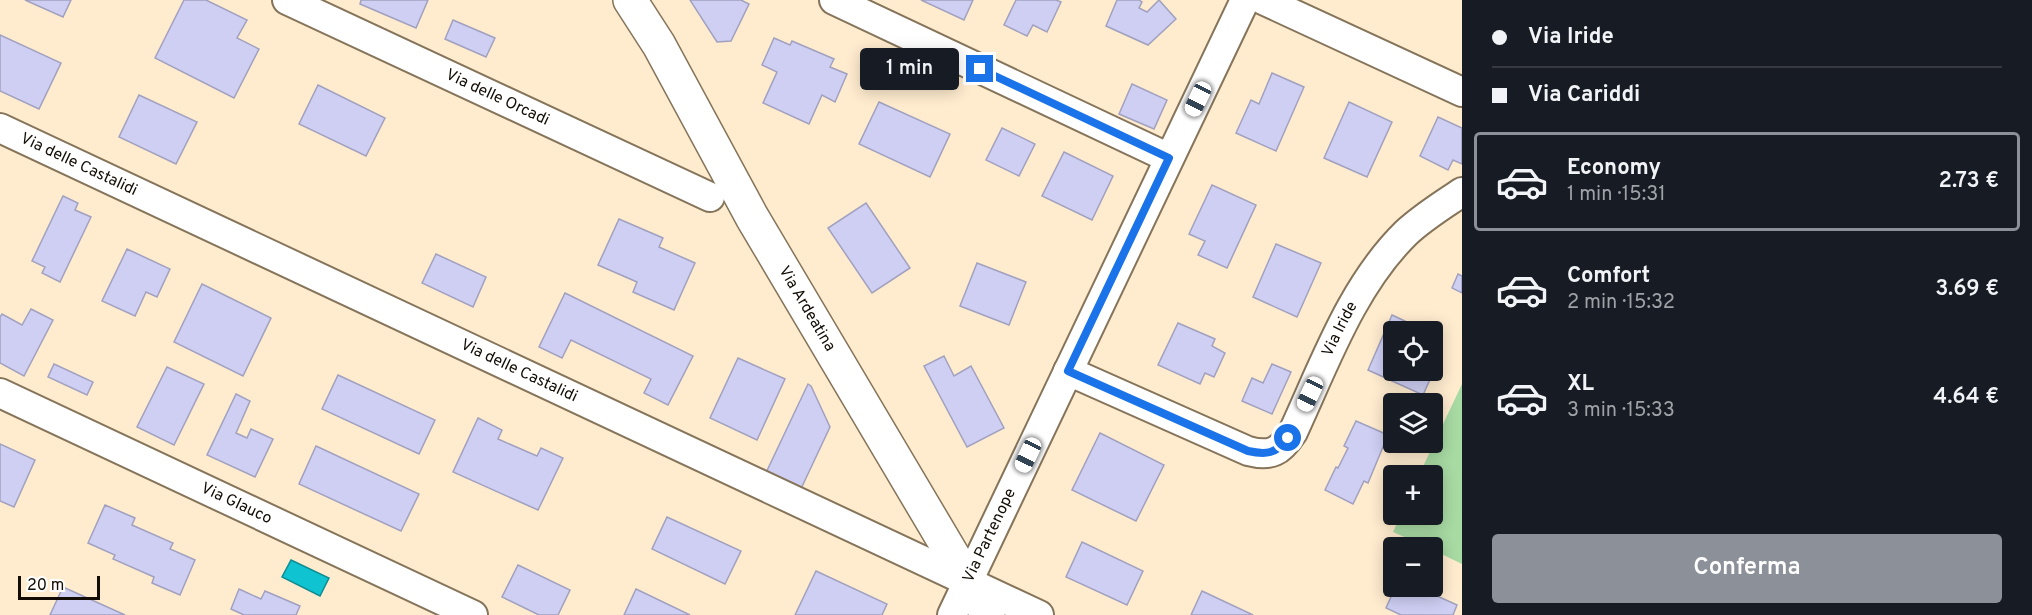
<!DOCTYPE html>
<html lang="it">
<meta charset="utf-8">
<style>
body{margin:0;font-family:Overpass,sans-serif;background:#242831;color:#f1f3f6;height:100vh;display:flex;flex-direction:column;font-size:22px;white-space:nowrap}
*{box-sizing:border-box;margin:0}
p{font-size:20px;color:#9ea1a6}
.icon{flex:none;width:33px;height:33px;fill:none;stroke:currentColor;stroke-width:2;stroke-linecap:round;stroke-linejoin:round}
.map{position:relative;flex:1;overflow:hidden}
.side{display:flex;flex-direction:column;background:#171b24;width:570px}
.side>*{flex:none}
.top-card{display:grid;align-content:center;height:132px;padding:0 30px;background:#171b24}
.buttons{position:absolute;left:1383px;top:321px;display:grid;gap:12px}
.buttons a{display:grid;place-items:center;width:60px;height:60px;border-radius:6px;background:#171b24;box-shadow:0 3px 15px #0003;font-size:30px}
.scale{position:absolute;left:18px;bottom:15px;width:82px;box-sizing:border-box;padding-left:6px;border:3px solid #120c04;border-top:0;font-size:16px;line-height:21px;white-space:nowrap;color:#120c04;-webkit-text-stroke:4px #fff;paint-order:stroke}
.end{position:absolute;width:27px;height:27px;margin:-14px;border:8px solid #1a73e8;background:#fff;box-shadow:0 0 0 3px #fff}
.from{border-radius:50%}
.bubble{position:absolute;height:42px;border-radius:6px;background:#171b24;box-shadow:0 3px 15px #0003;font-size:20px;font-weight:600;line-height:42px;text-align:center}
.car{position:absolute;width:18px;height:36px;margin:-18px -9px;border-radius:8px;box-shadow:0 0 4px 2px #0007;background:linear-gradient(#fff 24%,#345 0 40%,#fff 0 76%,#345 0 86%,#fff 0)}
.top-card b{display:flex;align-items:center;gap:21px;height:57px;font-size:22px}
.top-card b+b{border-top:2px solid #363941}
.top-card i{width:15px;height:15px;background:#f1f3f6}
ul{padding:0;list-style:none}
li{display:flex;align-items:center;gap:18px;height:99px;margin:0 12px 9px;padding:0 18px;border:3px solid transparent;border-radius:6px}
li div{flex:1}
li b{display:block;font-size:22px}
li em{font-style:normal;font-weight:600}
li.active{border-color:#8c9099}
li>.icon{width:54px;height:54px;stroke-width:1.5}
.button{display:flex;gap:12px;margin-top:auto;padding:12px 30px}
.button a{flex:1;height:69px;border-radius:6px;background:#8c9099;color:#fff;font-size:24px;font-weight:600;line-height:69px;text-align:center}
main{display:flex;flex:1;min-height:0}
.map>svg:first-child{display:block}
.green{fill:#a8daa3}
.water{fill:#0fc3d0;stroke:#108c93;stroke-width:1.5}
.building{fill:#cfcff4;stroke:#a1a1bf;stroke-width:1.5}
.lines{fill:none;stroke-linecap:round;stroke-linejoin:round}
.minor-casing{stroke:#85745a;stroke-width:32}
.secondary-casing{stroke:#85745a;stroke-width:36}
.minor{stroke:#fff;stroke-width:28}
.secondary{stroke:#fff;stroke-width:33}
.route{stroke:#1a73e8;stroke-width:8}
.labels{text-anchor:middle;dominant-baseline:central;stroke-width:4.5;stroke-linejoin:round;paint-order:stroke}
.street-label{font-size:16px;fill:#120c04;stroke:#fff}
</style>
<main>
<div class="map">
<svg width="1462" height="615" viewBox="0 0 1462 615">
<rect width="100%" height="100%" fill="#ffeccf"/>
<polygon class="green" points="1462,384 1462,564 1433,550 1432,548 1427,547 1393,532 1401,515 1432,514 1432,476 1419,475"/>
<polygon class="water" points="291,560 329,578 320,596 282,577"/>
<g class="building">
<polygon points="25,0 71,0 63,17"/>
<polygon points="184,0 206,0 247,20 237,38 259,49 234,98 155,58"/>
<polygon points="361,0 428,0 416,28 360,4"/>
<polygon points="690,0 741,0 749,4 731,41 717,42"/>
<polygon points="921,0 973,0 964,20"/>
<polygon points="1016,0 1056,0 1061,2 1047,32 1033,25 1027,36 1004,25"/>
<polygon points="1117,0 1139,0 1142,2 1139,8 1147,12 1159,0 1176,19 1148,45 1106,26"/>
<polygon points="453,20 495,38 486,57 445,39"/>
<polygon points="0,35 61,63 39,109 0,91"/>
<polygon points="774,38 790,45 792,41 834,59 830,67 847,74 835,102 822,95 809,124 763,103 777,72 762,65"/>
<polygon points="1272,73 1304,87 1276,151 1236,133 1251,100 1259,104"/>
<polygon points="1132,84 1167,100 1154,129 1119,114"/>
<polygon points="318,85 385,118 366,156 299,124"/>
<polygon points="139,95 197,122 176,164 119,137"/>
<polygon points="879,102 950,134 930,177 859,144"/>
<polygon points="1349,102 1392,122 1367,177 1324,158"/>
<polygon points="1438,117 1462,128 1462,164 1453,160 1448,170 1420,156"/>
<polygon points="1002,128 1035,144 1019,176 986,160"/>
<polygon points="1064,152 1113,176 1092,220 1042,196"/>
<polygon points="1212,185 1256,205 1227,268 1198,255 1205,241 1189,234"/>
<polygon points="63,196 78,203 75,210 91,217 60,282 42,273 45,267 32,261"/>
<polygon points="866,203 910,268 872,293 828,228"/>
<polygon points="619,219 663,238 659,247 695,263 674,310 633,292 637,282 598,265"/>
<polygon points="1276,244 1321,263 1297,317 1253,297"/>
<polygon points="127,249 170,269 157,297 146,292 135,316 102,301"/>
<polygon points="436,254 486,277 473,307 422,283"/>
<polygon points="977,263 1026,282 1009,325 960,306"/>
<polygon points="1458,274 1462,276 1462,293 1452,288"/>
<polygon points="202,284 271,318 243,376 174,342"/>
<polygon points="565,293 693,356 668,405 644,393 651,379 571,340 562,358 539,347"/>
<polygon points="31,309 53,320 24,376 0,363 0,317 2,314 22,325"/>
<polygon points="1392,315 1428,332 1394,332 1394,370 1432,370 1432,352 1441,355 1423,395 1368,370"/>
<polygon points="1178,323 1215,339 1212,346 1225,353 1214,377 1205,373 1200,384 1158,365"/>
<polygon points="944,356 954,376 971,366 1004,428 967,447 924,366"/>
<polygon points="738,358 785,379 757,440 710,418"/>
<polygon points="54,364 93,382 87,395 48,377"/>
<polygon points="1272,364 1291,372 1272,414 1242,401 1252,378 1263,383"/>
<polygon points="167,367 204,384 174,445 137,427"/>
<polygon points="338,375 435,420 419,454 322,409"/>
<polygon points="808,384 811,386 830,427 799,493 764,477"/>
<polygon points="236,394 250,401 236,433 247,438 251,429 273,439 255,477 207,455"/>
<polygon points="478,418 502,430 498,439 537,456 541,448 563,458 538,510 453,472"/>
<polygon points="1356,421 1388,435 1368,483 1364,481 1353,504 1325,490 1336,467 1338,468 1348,448 1344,446"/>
<polygon points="1100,433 1164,465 1136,521 1072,490"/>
<polygon points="0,444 35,460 14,507 0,501"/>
<polygon points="316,446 419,494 401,531 299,484"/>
<polygon points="105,505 135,518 132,525 173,543 170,549 195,560 180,595 152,583 154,577 113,559 115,555 88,543"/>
<polygon points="667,517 741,551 725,584 652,549"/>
<polygon points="1082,542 1143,571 1127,605 1066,577"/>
<polygon points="518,565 570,590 558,615 539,615 502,597"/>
<polygon points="816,571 887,604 882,615 795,615"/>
<polygon points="1396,586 1415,586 1457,605 1453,615 1401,615 1386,608"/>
<polygon points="63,587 125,615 50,615"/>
<polygon points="239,589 261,599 265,591 300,606 296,615 244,615 231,609"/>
<polygon points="636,589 690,615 624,615"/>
<polygon points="1202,591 1253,615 1191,615"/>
</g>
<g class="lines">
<g class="minor-casing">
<g id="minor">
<path id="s1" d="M287,0L710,197"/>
<polyline points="834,0 1169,158"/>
<polyline points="1263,0 1462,92"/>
<path id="s2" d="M0,128L1039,615"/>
<path id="s3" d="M1068,371L1248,451C1271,457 1280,452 1293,432C1325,363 1352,286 1406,233C1423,217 1443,205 1462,192"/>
<path id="s4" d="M0,393L473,615"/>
<path id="s5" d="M952,615L1245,0"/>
</g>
</g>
<g class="secondary-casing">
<g id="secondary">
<path id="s6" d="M630,0L659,45L752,217L988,615"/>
</g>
</g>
<use href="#minor" class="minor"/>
<use href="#secondary" class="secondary"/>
</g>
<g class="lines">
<path class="route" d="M980,69L1169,158L1068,371L1248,451C1266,455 1276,454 1288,438"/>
</g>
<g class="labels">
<g class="street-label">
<text stroke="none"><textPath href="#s1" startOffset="232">Via delle Orcadi</textPath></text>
<text stroke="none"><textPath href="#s2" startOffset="87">Via delle Castalidi</textPath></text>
<text stroke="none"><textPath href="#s6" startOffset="356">Via Ardeatina</textPath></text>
<text stroke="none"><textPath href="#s3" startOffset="364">Via Iride</textPath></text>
<text stroke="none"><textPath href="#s2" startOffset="573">Via delle Castalidi</textPath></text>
<text stroke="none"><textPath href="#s4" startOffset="261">Via Glauco</textPath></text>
<text stroke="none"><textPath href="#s5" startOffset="88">Via Partenope</textPath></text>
</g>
</g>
</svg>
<div class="buttons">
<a><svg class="icon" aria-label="locate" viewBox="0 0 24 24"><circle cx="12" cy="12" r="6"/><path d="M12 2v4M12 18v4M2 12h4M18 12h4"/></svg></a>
<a><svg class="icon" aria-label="layers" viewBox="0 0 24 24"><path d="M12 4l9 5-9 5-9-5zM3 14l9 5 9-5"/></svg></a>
<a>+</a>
<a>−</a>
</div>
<div class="scale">20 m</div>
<i class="end from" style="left:1288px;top:438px"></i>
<i class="end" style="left:980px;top:69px"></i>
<div class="bubble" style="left:860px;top:48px;width:99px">1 min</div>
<i class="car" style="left:1198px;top:99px;rotate:206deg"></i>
<i class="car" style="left:1310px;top:394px;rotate:205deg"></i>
<i class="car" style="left:1028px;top:455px;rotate:205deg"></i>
</div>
<section class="side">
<div class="top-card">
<b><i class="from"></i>Via Iride</b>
<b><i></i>Via Cariddi</b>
</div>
<ul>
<li class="active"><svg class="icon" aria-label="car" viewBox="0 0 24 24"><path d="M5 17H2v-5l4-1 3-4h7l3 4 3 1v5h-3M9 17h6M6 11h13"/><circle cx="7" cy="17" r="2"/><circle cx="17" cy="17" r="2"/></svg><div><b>Economy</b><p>1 min · 15:31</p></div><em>2.73 €</em></li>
<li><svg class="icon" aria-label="car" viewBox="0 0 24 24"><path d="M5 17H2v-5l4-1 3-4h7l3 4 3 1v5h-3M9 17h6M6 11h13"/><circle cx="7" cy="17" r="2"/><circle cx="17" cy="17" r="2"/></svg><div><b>Comfort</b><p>2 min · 15:32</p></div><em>3.69 €</em></li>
<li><svg class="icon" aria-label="car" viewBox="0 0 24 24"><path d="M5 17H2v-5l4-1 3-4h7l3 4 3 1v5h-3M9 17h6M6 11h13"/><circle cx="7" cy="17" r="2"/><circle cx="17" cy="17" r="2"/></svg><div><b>XL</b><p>3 min · 15:33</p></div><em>4.64 €</em></li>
</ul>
<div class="button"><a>Conferma</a></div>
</section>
</main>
